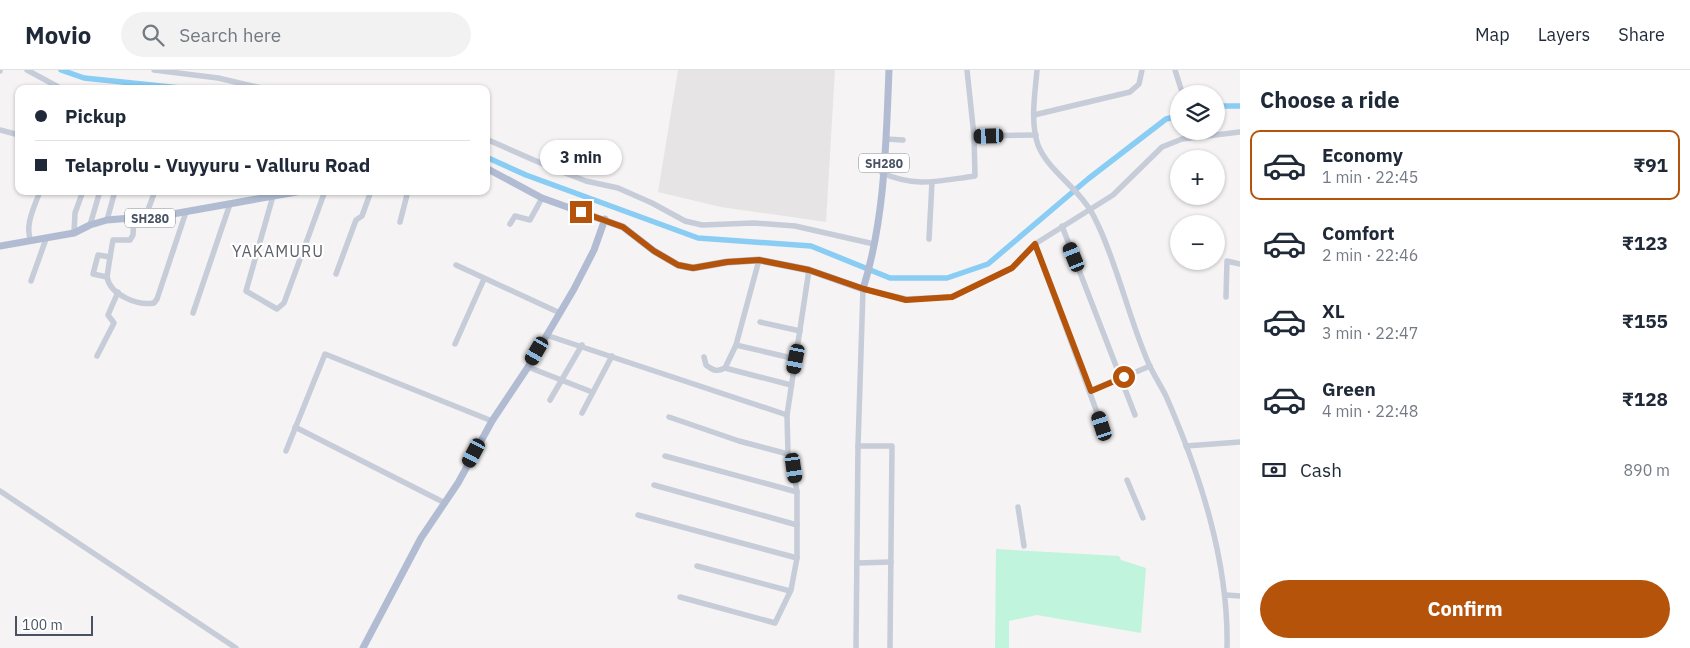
<!DOCTYPE html>
<meta charset="utf-8">
<style>
body{margin:0;font-family:"IBM Plex Sans",sans-serif;background:#f2f2f3;color:#1f2937;height:100vh;display:flex;flex-direction:column;font-size:19px;white-space:nowrap}
*{box-sizing:border-box;margin:0}
p{font-size:16px;color:#747a83}
.icon{flex:none;width:28px;height:28px;fill:none;stroke:currentColor;stroke-width:2;stroke-linecap:round;stroke-linejoin:round}
.map{position:relative;flex:1;overflow:hidden}
.panel{display:flex;flex-direction:column;background:#fff;width:450px}
.panel>*{flex:none}
.hud{position:absolute;left:15px;top:15px;width:475px;height:110px;border-radius:10px;box-shadow:0 1px 4px #0004;display:grid;align-content:center;height:110px;padding:0 20px;background:#fff}
.fabs{position:absolute;left:1170px;top:15px;display:grid;gap:10px}
.fabs a{display:grid;place-items:center;width:55px;height:55px;border-radius:50%;background:#fff;box-shadow:0 1px 4px #0004;font-size:25px}
.scale{position:absolute;left:15px;bottom:12px;width:78px;box-sizing:border-box;padding-left:5px;border:2px solid #485263;border-top:0;font-size:14px;line-height:18px;white-space:nowrap;color:#485263;-webkit-text-stroke:4px #fff;paint-order:stroke}
.end{position:absolute;width:22px;height:22px;margin:-11px;border:6px solid #b45309;background:#fff;box-shadow:0 0 0 2px #fff}
.from{border-radius:50%}
.bubble{position:absolute;height:35px;border-radius:18px;background:#fff;box-shadow:0 1px 4px #0004;font-size:16px;font-weight:800;line-height:35px;text-align:center}
.car{position:absolute;width:15px;height:30px;margin:-15px -8px;border-radius:6px;box-shadow:0 0 4px 1px #0007;background:linear-gradient(#222 24%,#8ab4d8 0 40%,#222 0 76%,#8ab4d8 0 86%,#222 0)}
.hud b{display:flex;align-items:center;gap:18px;height:48px;font-size:19px}
.hud b+b{border-top:1px solid #e0e1e3}
.hud i{width:12px;height:12px;background:#1f2937}
ul{padding:0;list-style:none}
li{display:flex;align-items:center;gap:15px;height:70px;margin:0 10px 8px;padding:0 10px;border:2px solid transparent;border-radius:10px}
li div{flex:1}
li b{display:block;font-size:19px}
li em{font-style:normal;font-weight:800}
li.active{border-color:#b45309}
li>.icon{width:45px;height:45px;stroke-width:1.5}
h2{padding:0 20px;font-size:22px;line-height:60px}
.pay{display:flex;align-items:center;gap:12px;height:55px;padding:0 20px;font-size:19px}
.pay p{margin-inline-start:auto}
.action{display:flex;gap:10px;margin-top:auto;padding:10px 20px}
.action a{flex:1;height:58px;border-radius:30px;background:#b45309;color:#fff;font-size:20px;font-weight:800;line-height:58px;text-align:center}
header{display:flex;align-items:center;gap:30px;box-sizing:border-box;height:70px;padding:0 25px;background:#fff;border-bottom:1px solid #e0e1e3}
header strong{font-size:24px}
nav{display:flex;gap:28px;margin-inline-start:auto;font-size:18px}
.search{width:350px;height:45px;background:#f2f2f3;display:flex;align-items:center;gap:12px;box-sizing:border-box;padding:0 18px;border-radius:28px;color:#747a83;font-size:19px}
main{display:flex;flex:1;min-height:0}
.map>svg:first-child{display:block}
.education{fill:#e6e4e5}
.green{fill:#c0f4dd}
.lines{fill:none;stroke-linecap:round;stroke-linejoin:round}
.canal{stroke:#89ccf4;stroke-width:5.5}
.minor{stroke:#c6ccd8;stroke-width:5.5}
.major{stroke:#b1bcd3;stroke-width:7}
.minor-bridge{stroke:#c6ccd8;stroke-width:5.5}
.route{stroke:#b45309;stroke-width:6}
.labels{text-anchor:middle;dominant-baseline:central;stroke-width:4.5;stroke-linejoin:round;paint-order:stroke}
.shield{fill:#fff;stroke:#7f8692;stroke-width:1}
.shield-label{font-size:12px;font-weight:bold;fill:#485263}
.quarter-label{font-size:16px;letter-spacing:1px;fill:#5e6169;stroke:#fff}
</style>
<header>
<strong>Movio</strong>
<div class="search"><svg class="icon" aria-label="search" viewBox="0 0 24 24"><circle cx="10" cy="10" r="6"/><path d="M15 15l6 6"/></svg>Search here</div>
<nav><a>Map</a><a>Layers</a><a>Share</a></nav>
</header>
<main>
<div class="map">
<svg width="1240" height="578" viewBox="0 0 1240 578">
<rect width="100%" height="100%" fill="#f5f3f3"/>
<polygon class="education" points="678,0 835,0 826,152 721,137 658,122"/>
<polygon class="green" points="996,479 1119,486 1121,490 1146,498 1141,563 1037,545 1009,551 1009,578 995,578"/>
<g class="lines">
<g class="canal">
<polyline points="61,0 84,8 190,19"/>
<polyline points="1216,36 1240,36"/>
<polyline points="486,87 526,105 698,168 811,176 890,208 947,208 988,194 1088,109 1166,49 1179,46"/>
</g>
<g class="minor">
<polyline points="27,0 62,19"/>
<polyline points="154,0 218,8 266,19"/>
<path d="M1037,0C1035,24 1030,52 1038,75C1047,98 1072,114 1086,134C1092,141 1095,149 1099,157C1119,201 1129,248 1148,292C1153,304 1160,314 1166,326C1200,404 1229,492 1227,578"/>
<polyline points="1175,0 1181,19"/>
<polyline points="0,1 0,0"/>
<polyline points="1034,45 1130,22 1139,14 1142,0"/>
<polyline points="0,60 19,65"/>
<polyline points="974,66 1036,65"/>
<polyline points="486,69 552,98 586,111 618,118 652,133 685,151 702,155 754,153 795,156 874,174"/>
<polyline points="886,69 903,70"/>
<path d="M882,103C917,118 938,111 975,106L974,66L967,0"/>
<polyline points="273,126 246,221 277,239 284,233 325,121"/>
<polyline points="145,148 155,121"/>
<path d="M134,149L133,165L130,170H113L110,187L98,185L93,204L107,207C110,225 138,236 154,233L157,229L186,142"/>
<polyline points="107,150 115,121"/>
<polyline points="400,152 408,121"/>
<polyline points="510,154 515,146 530,150 542,128"/>
<polyline points="90,155 100,121"/>
<polyline points="1062,156 1135,345"/>
<polyline points="74,163 75,143 83,121"/>
<polyline points="929,169 932,112"/>
<path d="M31,171C24,155 35,136 40,121"/>
<polyline points="1035,174 1102,356"/>
<polyline points="456,195 560,243"/>
<polyline points="336,204 356,150 362,146 371,121"/>
<polyline points="107,207 110,187"/>
<polyline points="31,211 46,169"/>
<polyline points="1226,227 1227,191 1240,194"/>
<polyline points="193,243 230,134"/>
<polyline points="760,252 800,261"/>
<polyline points="546,265 787,345"/>
<polyline points="455,274 484,209"/>
<polyline points="736,275 796,289"/>
<polyline points="97,286 114,253 108,245 118,222"/>
<path d="M704,287L706,295C714,301 717,302 725,298L736,275L759,190"/>
<polyline points="528,297 592,322"/>
<polyline points="725,298 791,315"/>
<polyline points="1124,307 1150,296"/>
<polyline points="1091,321 1116,310"/>
<polyline points="550,330 582,275"/>
<polyline points="582,343 612,286"/>
<polyline points="669,347 739,371 788,384"/>
<polyline points="295,357 445,433"/>
<polyline points="858,376 892,376 890,578"/>
<polyline points="1186,376 1240,372"/>
<polyline points="286,381 325,284 492,351"/>
<polyline points="665,386 797,422"/>
<polyline points="1127,410 1143,448"/>
<polyline points="654,415 797,455"/>
<polyline points="0,421 236,578"/>
<polyline points="1018,437 1024,476"/>
<polyline points="638,445 797,488"/>
<polyline points="857,493 891,492"/>
<polyline points="697,496 790,521"/>
<polyline points="1226,525 1240,526"/>
<polyline points="680,527 775,553 791,520 797,488 797,422 793,398 788,384 787,345 809,200"/>
<polyline points="856,578 858,376 863,219 906,229 952,227 1012,198 1035,174 1113,125 1162,77 1182,69 1240,62"/>
</g>
<g class="major">
<path d="M486,98L542,128L623,157L654,181L678,195L693,198L727,192L759,190L809,200L863,219C885,149 886,73 889,0"/>
<polyline points="0,176 74,163 90,155 107,150 167,145 302,121"/>
<polyline points="363,578 421,468 458,413 492,351 528,297 574,219 594,180 605,149"/>
</g>
<polyline class="minor-bridge" points="1116,310 1124,307"/>
</g>
<g class="lines">
<polyline class="route" points="581,142 623,157 654,181 678,195 693,198 727,192 759,190 809,200 864,219 906,230 952,227 1012,198 1035,174 1091,321 1124,307"/>
</g>
<g class="labels">
<g class="shield">
<rect x="859" y="83.5" width="50" height="19" rx="4"/>
<rect x="125" y="138.5" width="50" height="19" rx="4"/>
</g>
<g class="shield-label">
<text x="884" y="93">SH280</text>
<text x="150" y="148">SH280</text>
</g>
<g class="quarter-label">
<text x="278" y="181">YAKAMURU</text>
</g>
</g>
</svg>
<div class="fabs">
<a><svg class="icon" aria-label="layers" viewBox="0 0 24 24"><path d="M12 4l9 5-9 5-9-5zM3 14l9 5 9-5"/></svg></a>
<a>+</a>
<a>−</a>
</div>
<div class="scale">100 m</div>
<i class="end from" style="left:1124px;top:307px"></i>
<i class="end" style="left:581px;top:142px"></i>
<div class="bubble" style="left:540px;top:70px;width:82px">3 min</div>
<i class="car" style="left:989px;top:66px;rotate:268deg"></i>
<i class="car" style="left:1074px;top:187px;rotate:338deg"></i>
<i class="car" style="left:537px;top:281px;rotate:210deg"></i>
<i class="car" style="left:796px;top:289px;rotate:191deg"></i>
<i class="car" style="left:1102px;top:356px;rotate:342deg"></i>
<i class="car" style="left:474px;top:383px;rotate:208deg"></i>
<i class="car" style="left:794px;top:398px;rotate:172deg"></i>
<div class="hud">
<b><i class="from"></i>Pickup</b>
<b><i></i>Telaprolu - Vuyyuru - Valluru Road</b>
</div>
</div>
<section class="panel">
<h2>Choose a ride</h2>
<ul>
<li class="active"><svg class="icon" aria-label="car" viewBox="0 0 24 24"><path d="M5 17H2v-5l4-1 3-4h7l3 4 3 1v5h-3M9 17h6M6 11h13"/><circle cx="7" cy="17" r="2"/><circle cx="17" cy="17" r="2"/></svg><div><b>Economy</b><p>1 min · 22:45</p></div><em>₹91</em></li>
<li><svg class="icon" aria-label="car" viewBox="0 0 24 24"><path d="M5 17H2v-5l4-1 3-4h7l3 4 3 1v5h-3M9 17h6M6 11h13"/><circle cx="7" cy="17" r="2"/><circle cx="17" cy="17" r="2"/></svg><div><b>Comfort</b><p>2 min · 22:46</p></div><em>₹123</em></li>
<li><svg class="icon" aria-label="car" viewBox="0 0 24 24"><path d="M5 17H2v-5l4-1 3-4h7l3 4 3 1v5h-3M9 17h6M6 11h13"/><circle cx="7" cy="17" r="2"/><circle cx="17" cy="17" r="2"/></svg><div><b>XL</b><p>3 min · 22:47</p></div><em>₹155</em></li>
<li><svg class="icon" aria-label="car" viewBox="0 0 24 24"><path d="M5 17H2v-5l4-1 3-4h7l3 4 3 1v5h-3M9 17h6M6 11h13"/><circle cx="7" cy="17" r="2"/><circle cx="17" cy="17" r="2"/></svg><div><b>Green</b><p>4 min · 22:48</p></div><em>₹128</em></li>
</ul>
<div class="pay"><svg class="icon" aria-label="cash" viewBox="0 0 24 24"><path d="M3 7h18v10H3z"/><circle cx="12" cy="12" r="2"/></svg>Cash<p>890 m</p></div>
<div class="action"><a>Confirm</a></div>
</section>
</main>
